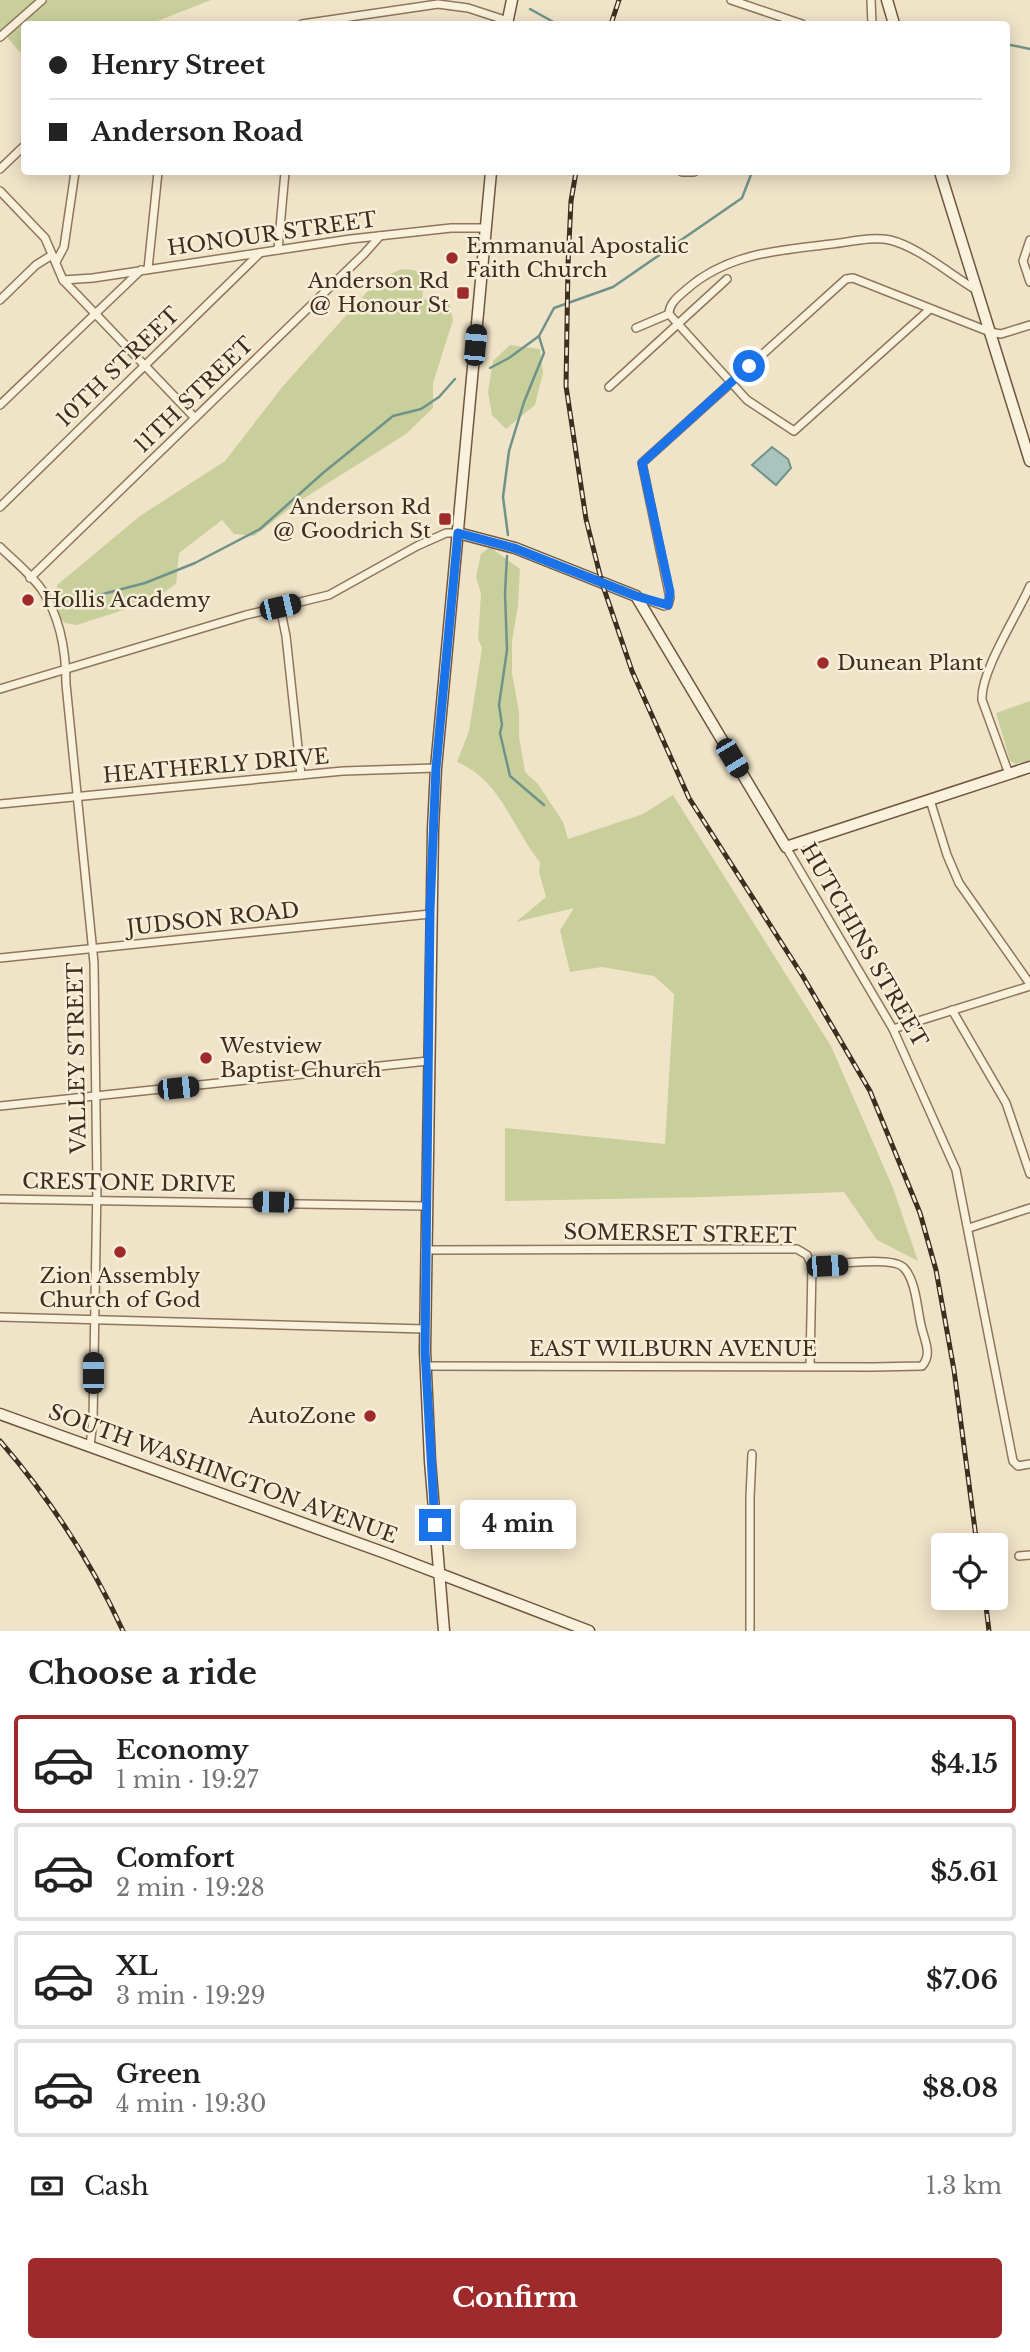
<!DOCTYPE html>
<meta charset="utf-8">
<style>
body{margin:0;font-family:"Libre Baskerville",serif;background:#f6f6f6;color:#222;height:100vh;display:flex;flex-direction:column;font-size:26px;white-space:nowrap}
*{box-sizing:border-box;margin:0}
p{font-size:23px;color:#767676}
.icon{flex:none;width:38px;height:38px;fill:none;stroke:currentColor;stroke-width:2;stroke-linecap:round;stroke-linejoin:round}
.map{position:relative;height:1631px;overflow:hidden}
.sheet{display:flex;flex-direction:column;background:#fff;flex:1}
.sheet>*{flex:none}
.banner{position:absolute;left:21px;top:21px;width:989px;height:154px;border-radius:7px;box-shadow:0 4px 18px #0003;display:grid;align-content:center;height:154px;padding:0 28px;background:#fff}
.controls{position:absolute;left:931px;top:1533px;display:grid;gap:14px}
.controls a{display:grid;place-items:center;width:77px;height:77px;border-radius:7px;background:#fff;box-shadow:0 4px 18px #0003;font-size:35px}
.end{position:absolute;width:32px;height:32px;margin:-16px;border:9px solid #1a73e8;background:#fff;box-shadow:0 0 0 4px #fff}
.from{border-radius:50%}
.bubble{position:absolute;height:49px;border-radius:7px;background:#fff;box-shadow:0 4px 18px #0003;font-size:23px;font-weight:700;line-height:49px;text-align:center}
.car{position:absolute;width:21px;height:42px;margin:-21px -10px;border-radius:9px;box-shadow:0 0 5px 2px #0007;background:linear-gradient(#222 24%,#8ab4d8 0 40%,#222 0 76%,#8ab4d8 0 86%,#222 0)}
.banner b{display:flex;align-items:center;gap:24px;height:66px;font-size:26px}
.banner b+b{border-top:2px solid #e0e0e0}
.banner i{width:18px;height:18px;background:#222}
ul{padding:0;list-style:none}
li{display:flex;align-items:center;gap:21px;height:98px;margin:0 14px 10px;padding:0 14px;border:4px solid #e0e0e0;border-radius:7px}
li div{flex:1}
li b{display:block;font-size:26px}
li em{font-style:normal;font-weight:700}
li.selected{border-color:#9e2a2b}
li>.icon{width:63px;height:63px;stroke-width:1.5}
h2{padding:0 28px;font-size:32px;line-height:84px}
.pay{display:flex;align-items:center;gap:18px;height:77px;padding:0 28px;font-size:26px}
.pay p{margin-inline-start:auto}
.action{display:flex;gap:14px;margin-top:auto;padding:14px 28px}
.action a{flex:1;height:80px;border-radius:7px;background:#9e2a2b;color:#fff;font-size:28px;font-weight:700;line-height:80px;text-align:center}
.map>svg:first-child{display:block}
.green{fill:#c9cf9b}
.water{fill:#a9c4bc;stroke:#6f938a;stroke-width:2}
.lines{fill:none;stroke-linecap:round;stroke-linejoin:round}
.stream{stroke:#6f938a;stroke-width:2.5}
.street-casing{stroke:#8d765c;stroke-width:10}
.secondary-casing{stroke:#6f573f;stroke-width:13}
.street{stroke:#faf1dc;stroke-width:7}
.secondary{stroke:#faf1dc;stroke-width:10}
.rail-casing{stroke:#3d2e20;stroke-width:5}
.rail{stroke:#f7eed8;stroke-width:2.5;stroke-dasharray:8;stroke-linecap:butt}
.route{stroke:#1a73e8;stroke-width:9}
.poi-dot{fill:#9e2a2b;stroke:#f7eed8;stroke-width:2.5}
.labels{text-anchor:middle;dominant-baseline:central;stroke-width:5;stroke-linejoin:round;paint-order:stroke}
.street-label{font-size:21px;fill:#3d2e20;stroke:#f7eed8}
.poi-label{font-size:21px;fill:#3d2e20;stroke:#f7eed8;text-anchor:start}
</style>
<div class="map">
<svg width="1030" height="1631" viewBox="0 0 1030 1631">
<rect width="100%" height="100%" fill="#f0e4c8"/>
<g class="green">
<polygon points="0,0 211,0 150,24 24,24 24,57 0,29"/>
<polygon points="402,269 414,270 425,276 422,299 449,302 453,320 433,383 433,408 406,434 298,502 254,536 234,534 222,520 179,553 176,584 151,601 77,625 65,623 57,616 57,585 140,516 225,461 283,386 375,283 388,275"/>
<polygon points="510,345 540,349 543,373 535,405 506,429 492,415 488,392 493,361"/>
<path d="M490,547L520,569L518,606L512,641V673L519,712V736L525,772L538,784L563,822L568,839L643,814L673,795L831,1046L893,1188L918,1261L877,1240L844,1192L707,1197L505,1201V1128L665,1144L674,994L654,976L602,967L570,972L560,930L574,908L516,922L546,897L539,872L540,862C512,828 501,780 457,762L469,731L482,648L478,639L481,594L476,577L481,554Z"/>
<polygon points="1030,701 1030,760 1016,764 1010,761 996,713"/>
</g>
<polygon class="water" points="772,447 788,459 791,468 776,485 752,465"/>
<g class="lines">
<g class="stream">
<polyline points="530,9 557,24"/>
<polyline points="1006,44 1030,49"/>
<polyline points="490,368 509,358 539,336 554,308 613,287 742,198 752,172"/>
<polyline points="508,535 503,497 509,451 524,402 544,353 539,336"/>
<polyline points="507,556 505,593 507,650 499,705 502,725 500,733 510,776 544,805"/>
<polyline points="80,600 145,583 195,563 260,529 323,473 393,416 421,409 439,397 455,379"/>
</g>
<g class="street-casing">
<g id="street">
<polyline points="731,0 802,24"/>
<polyline points="871,0 872,24"/>
<polyline points="302,24 438,4 468,8 508,21"/>
<polyline points="0,37 42,0"/>
<polyline points="0,169 24,146"/>
<polyline points="682,172 694,172"/>
<polyline points="0,191 45,238 63,280 195,418"/>
<polyline points="1030,240 1023,261 1030,282"/>
<polyline points="278,250 285,172"/>
<polyline points="56,262 64,247 75,172"/>
<polyline points="148,269 158,172"/>
<polyline points="63,280 93,278 351,239 451,228 485,228"/>
<polyline points="0,300 36,265 52,255"/>
<path d="M930,309L794,431L747,400L669,314C669,303 679,296 687,289C728,253 780,250 832,244C850,242 872,236 890,240C919,247 952,276 978,291"/>
<polyline points="636,328 669,314"/>
<polyline points="609,387 727,279"/>
<polyline points="0,405 141,270"/>
<polyline points="0,507 260,253"/>
<path d="M0,547C13,560 31,574 42,590C60,617 66,652 66,684L94,963L97,1184L93,1421L90,1446"/>
<polyline points="30,578 364,254 380,236"/>
<polyline points="636,596 664,606 668,605 670,598 642,463 846,279 853,278 990,332 1001,334 1030,325"/>
<polyline points="280,607 286,636 301,775"/>
<polyline points="0,689 246,615 329,595 417,546 446,533 458,533"/>
<path d="M1009,774L982,700C980,672 1018,614 1030,586"/>
<polyline points="930,800 947,855 959,883 1030,984"/>
<polyline points="0,804 343,771 436,768"/>
<polyline points="786,847 893,1029 956,1170 1013,1461 1018,1466 1030,1464"/>
<polyline points="0,958 430,914"/>
<polyline points="952,1010 1006,1103 1030,1174"/>
<polyline points="893,1029 1030,986"/>
<polyline points="0,1106 428,1061"/>
<polyline points="0,1199 426,1206"/>
<polyline points="969,1228 1030,1208"/>
<polyline points="425,1250 797,1249 807,1255 812,1266"/>
<polyline points="0,1317 425,1329"/>
<path d="M425,1366L873,1367L922,1366C933,1354 924,1340 921,1325C917,1308 916,1281 904,1268C893,1255 831,1265 812,1266"/>
<polyline points="810,1366 812,1266"/>
<polyline points="1019,1556 1030,1555"/>
<polyline points="750,1631 750,1497 752,1454"/>
</g>
</g>
<g class="secondary-casing">
<g id="secondary">
<polyline points="887,0 894,24"/>
<polyline points="507,24 512,0"/>
<polyline points="940,172 1030,461"/>
<polyline points="458,533 515,548 636,596 786,847 1030,767"/>
<polyline points="0,1414 388,1554 589,1631"/>
<polyline points="444,1631 430,1461 425,1351 433,829 436,768 491,172"/>
</g>
</g>
<use href="#street" class="street"/>
<use href="#secondary" class="secondary"/>
<g class="rail-casing">
<g id="rail">
<polyline points="611,24 619,0"/>
<polyline points="576,172 571,201 568,265 566,386 586,519 602,583 632,671 689,798 802,975 870,1091 920,1213 936,1270 954,1370 977,1545"/>
<path d="M0,1441C50,1499 91,1561 123,1631"/>
<polyline points="985,1598 989,1631"/>
</g>
</g>
<use href="#rail" class="rail"/>
</g>
<g class="lines">
<polyline class="route" points="435,1525 425,1351 430,910 436,768 458,533 514,548 636,596 668,605 670,592 642,463 749,366"/>
</g>
<g class="poi-dot">
<circle cx="452" cy="258" r="7"/>
<rect x="456" y="286" width="14" height="14" rx="3.5"/>
<rect x="438" y="512" width="14" height="14" rx="3.5"/>
<circle cx="28" cy="600" r="7"/>
<circle cx="823" cy="663" r="7"/>
<circle cx="206" cy="1058" r="7"/>
<circle cx="120" cy="1252" r="7"/>
<circle cx="370" cy="1416" r="7"/>
</g>
<g class="labels">
<g class="street-label">
<text transform="translate(272 234) rotate(-8)">HONOUR STREET</text>
<text transform="translate(118 367) rotate(-44)">10TH STREET</text>
<text transform="translate(194 395) rotate(-44)">11TH STREET</text>
<text transform="translate(216 766) rotate(-5)">HEATHERLY DRIVE</text>
<text transform="translate(213 919) rotate(-6)">JUDSON ROAD</text>
<text transform="translate(864 945) rotate(60)">HUTCHINS STREET</text>
<text transform="translate(77 1058) rotate(-91)">VALLEY STREET</text>
<text transform="translate(129 1183) rotate(1)">CRESTONE DRIVE</text>
<text transform="translate(680 1234) rotate(1)">SOMERSET STREET</text>
<text x="673" y="1349">EAST WILBURN AVENUE</text>
<text transform="translate(223 1474) rotate(20)">SOUTH WASHINGTON AVENUE</text>
</g>
<g class="poi-label">
<text x="466" y="246">Emmanual Apostalic<tspan x="466" dy="24">Faith Church</tspan></text>
<text x="449" y="281" text-anchor="end">Anderson Rd<tspan x="449" dy="24">@ Honour St</tspan></text>
<text x="431" y="507" text-anchor="end">Anderson Rd<tspan x="431" dy="24">@ Goodrich St</tspan></text>
<text x="42" y="600">Hollis Academy</text>
<text x="837" y="663">Dunean Plant</text>
<text x="220" y="1046">Westview<tspan x="220" dy="24">Baptist Church</tspan></text>
<text x="120" y="1276" text-anchor="middle">Zion Assembly<tspan x="120" dy="24">Church of God</tspan></text>
<text x="356" y="1416" text-anchor="end">AutoZone</text>
</g>
</g>
</svg>
<div class="controls">
<a><svg class="icon" aria-label="locate" viewBox="0 0 24 24"><circle cx="12" cy="12" r="6"/><path d="M12 2v4M12 18v4M2 12h4M18 12h4"/></svg></a>
</div>
<i class="end from" style="left:749px;top:366px"></i>
<i class="end" style="left:435px;top:1525px"></i>
<div class="bubble" style="left:460px;top:1500px;width:116px">4 min</div>
<i class="car" style="left:475px;top:345px;rotate:5deg"></i>
<i class="car" style="left:280px;top:607px;rotate:77deg"></i>
<i class="car" style="left:732px;top:758px;rotate:149deg"></i>
<i class="car" style="left:178px;top:1088px;rotate:84deg"></i>
<i class="car" style="left:273px;top:1202px;rotate:271deg"></i>
<i class="car" style="left:827px;top:1266px;rotate:87deg"></i>
<i class="car" style="left:93px;top:1373px;rotate:0deg"></i>
<div class="banner">
<b><i class="from"></i>Henry Street</b>
<b><i></i>Anderson Road</b>
</div>
</div>
<section class="sheet">
<h2>Choose a ride</h2>
<ul>
<li class="selected"><svg class="icon" aria-label="car" viewBox="0 0 24 24"><path d="M5 17H2v-5l4-1 3-4h7l3 4 3 1v5h-3M9 17h6M6 11h13"/><circle cx="7" cy="17" r="2"/><circle cx="17" cy="17" r="2"/></svg><div><b>Economy</b><p>1 min · 19:27</p></div><em>$4.15</em></li>
<li><svg class="icon" aria-label="car" viewBox="0 0 24 24"><path d="M5 17H2v-5l4-1 3-4h7l3 4 3 1v5h-3M9 17h6M6 11h13"/><circle cx="7" cy="17" r="2"/><circle cx="17" cy="17" r="2"/></svg><div><b>Comfort</b><p>2 min · 19:28</p></div><em>$5.61</em></li>
<li><svg class="icon" aria-label="car" viewBox="0 0 24 24"><path d="M5 17H2v-5l4-1 3-4h7l3 4 3 1v5h-3M9 17h6M6 11h13"/><circle cx="7" cy="17" r="2"/><circle cx="17" cy="17" r="2"/></svg><div><b>XL</b><p>3 min · 19:29</p></div><em>$7.06</em></li>
<li><svg class="icon" aria-label="car" viewBox="0 0 24 24"><path d="M5 17H2v-5l4-1 3-4h7l3 4 3 1v5h-3M9 17h6M6 11h13"/><circle cx="7" cy="17" r="2"/><circle cx="17" cy="17" r="2"/></svg><div><b>Green</b><p>4 min · 19:30</p></div><em>$8.08</em></li>
</ul>
<div class="pay"><svg class="icon" aria-label="cash" viewBox="0 0 24 24"><path d="M3 7h18v10H3z"/><circle cx="12" cy="12" r="2"/></svg>Cash<p>1.3 km</p></div>
<div class="action"><a>Confirm</a></div>
</section>
